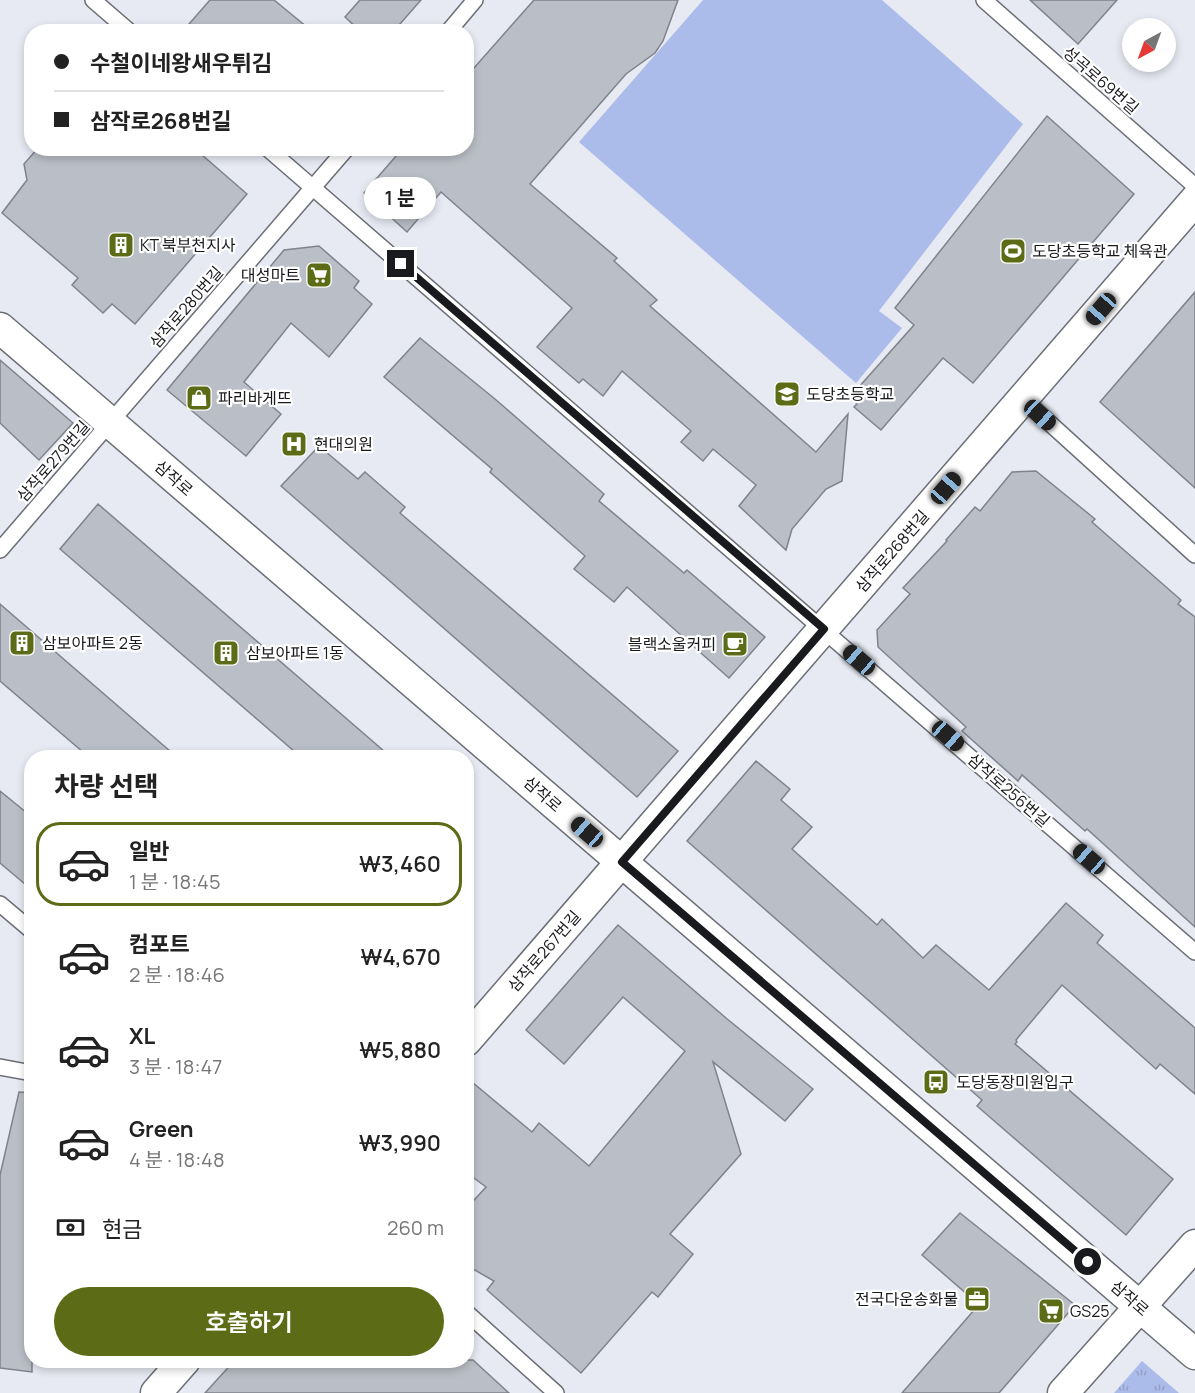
<!DOCTYPE html>
<html lang="ko">
<meta charset="utf-8">
<style>
body{margin:0;font-family:Manrope,"Noto Sans KR",sans-serif;background:#f2f2f2;color:#222;height:100vh;display:flex;flex-direction:column;font-size:22px;white-space:nowrap}
*{box-sizing:border-box;margin:0}
p{font-size:20px;color:#767676}
.icon{flex:none;width:33px;height:33px;fill:none;stroke:currentColor;stroke-width:2;stroke-linecap:round;stroke-linejoin:round}
.map{position:relative;flex:1;overflow:hidden}
.details{position:absolute;left:24px;top:750px;width:450px;height:618px;display:flex;flex-direction:column;background:#fff;border-radius:24px;box-shadow:0 3px 9px #0003}
.details>*{flex:none}
.top-card{position:absolute;left:24px;top:24px;width:450px;height:132px;border-radius:24px;box-shadow:0 3px 9px #0003;display:grid;align-content:center;height:132px;padding:0 30px;background:#fff}
.needle{width:39px;rotate:221deg}
.buttons{position:absolute;left:1122px;top:18px;display:grid;gap:12px}
.buttons a{display:grid;place-items:center;width:54px;height:54px;border-radius:50%;background:#fff;box-shadow:0 3px 9px #0003;font-size:30px}
.end{position:absolute;width:27px;height:27px;margin:-14px;border:8px solid #191a1d;background:#fff;box-shadow:0 0 0 3px #fff}
.from{border-radius:50%}
.bubble{position:absolute;height:42px;border-radius:21px;background:#fff;box-shadow:0 3px 9px #0003;font-size:20px;font-weight:600;line-height:42px;text-align:center}
.car{position:absolute;width:18px;height:36px;margin:-18px -9px;border-radius:8px;box-shadow:0 0 4px 2px #0007;background:linear-gradient(#222 24%,#8ab4d8 0 40%,#222 0 76%,#8ab4d8 0 86%,#222 0)}
.top-card b{display:flex;align-items:center;gap:21px;height:57px;font-size:22px}
.top-card b+b{border-top:2px solid #e0e0e0}
.top-card i{width:15px;height:15px;background:#222}
ul{padding:0;list-style:none}
li{display:flex;align-items:center;gap:18px;height:84px;margin:0 12px 9px;padding:0 18px;border:3px solid transparent;border-radius:24px}
li div{flex:1}
li b{display:block;font-size:22px}
li em{font-style:normal;font-weight:600}
li.selected{border-color:#5c6b15}
li>.icon{width:54px;height:54px;stroke-width:1.5}
h2{padding:0 30px;font-size:27px;line-height:72px}
.pay{display:flex;align-items:center;gap:15px;height:66px;padding:0 30px;font-size:22px}
.pay p{margin-inline-start:auto}
.action{display:flex;gap:12px;margin-top:auto;padding:12px 30px}
.action a{flex:1;height:69px;border-radius:36px;background:#5c6b15;color:#fff;font-size:24px;font-weight:600;line-height:69px;text-align:center}
.map>svg:first-child{display:block}
.grass{fill:url(#grass-tufts)}
.pitch{fill:#abbceb}
.building{fill:#babec6;stroke:#80838b;stroke-width:1.5}
.lines{fill:none;stroke-linecap:round;stroke-linejoin:round}
.service-casing{stroke:#6b6e75;stroke-width:18}
.minor-casing{stroke:#6b6e75;stroke-width:33}
.service{stroke:#fff;stroke-width:15}
.minor{stroke:#fff;stroke-width:30}
.route{stroke:#191a1d;stroke-width:8}
.labels{text-anchor:middle;dominant-baseline:central;stroke-width:4.5;stroke-linejoin:round;paint-order:stroke}
.street-label{font-size:16px;fill:#191a1d;stroke:#fff}
.poi-label{font-size:16px;fill:#191a1d;stroke:#fff;text-anchor:start}
</style>
<div class="map">
<svg width="1195" height="1393" viewBox="0 0 1195 1393">
<defs>
<pattern id="grass-tufts" width="24" height="20" patternUnits="userSpaceOnUse" patternTransform="scale(1.5)"><rect width="24" height="20" fill="#abbceb"/><path d="M3 7l-1-3M5 7V3M7 7l1-3M15 17l-1-3M17 17v-4M19 17l1-3" fill="none" stroke="#93a1c9"/></pattern>
</defs>
<rect width="100%" height="100%" fill="#e7eaf3"/>
<polygon class="grass" points="1142,1361 1179,1393 1114,1393"/>
<polygon class="pitch" points="703,0 882,0 1023,124 879,311 902,328 856,383 579,142"/>
<g class="building">
<polygon points="210,0 274,0 313,32 182,32"/>
<polygon points="360,0 421,0 393,32 361,32 345,17"/>
<polygon points="534,0 678,0 663,41 655,53 626,74 530,184 617,258 614,261 657,300 650,306 816,452 848,414 842,481 826,489 792,529 786,550 739,506 756,485 713,449 703,461 681,442 691,431 622,371 603,396 583,379 579,383 537,347 572,308 441,192 407,232 364,193 403,148 466,148 466,77"/>
<polygon points="1030,0 1117,0 1078,44"/>
<polygon points="1047,116 1134,194 973,383 943,358 881,430 854,407 857,404 850,397 914,325 895,308"/>
<polygon points="38,148 194,148 247,194 135,324 112,304 103,313 72,285 78,278 2,213 27,180 24,164"/>
<polygon points="319,246 359,281 354,288 372,304 329,357 291,323 244,382 281,414 246,456 167,390 284,250"/>
<polygon points="1195,292 1195,488 1100,402"/>
<polygon points="420,338 495,399 604,494 599,501 684,573 687,570 765,637 729,678 627,587 614,602 574,569 585,556 490,472 492,469 384,377"/>
<polygon points="0,360 73,423 39,460 0,423"/>
<polygon points="319,446 358,479 365,472 405,507 400,513 678,751 637,797 281,486"/>
<polygon points="1036,471 1095,519 1092,522 1181,600 1178,604 1195,617 1195,927 1087,829 1085,831 1022,775 1018,781 962,731 966,727 878,647 877,630 910,594 903,588 947,541 946,540 975,507 980,511 1012,472"/>
<polygon points="98,504 392,758 302,758 60,549"/>
<polygon points="0,604 178,758 90,758 0,681"/>
<polygon points="756,761 790,789 781,800 812,827 792,849 877,925 882,919 923,958 936,945 989,990 1066,903 1103,935 1097,943 1195,1028 1195,1094 1160,1064 1156,1069 1062,985 1016,1040 1017,1042 1015,1044 1173,1179 1126,1235 977,1106 982,1100 687,841"/>
<polygon points="0,791 32,817 32,890 0,863"/>
<polygon points="618,925 726,1018 813,1089 785,1121 713,1062 741,1154 670,1234 693,1254 658,1297 652,1292 581,1373 487,1290 494,1281 466,1265 466,1209 486,1187 466,1172 466,1077 532,1132 539,1123 589,1166 685,1051 623,997 564,1064 526,1030"/>
<polygon points="19,1092 32,1093 32,1372 0,1368 0,1175"/>
<polygon points="960,1213 1075,1305 999,1393 902,1393 975,1309 966,1301 969,1296 922,1255"/>
<polygon points="235,1360 473,1360 509,1393 205,1393"/>
</g>
<g class="lines">
<g class="service-casing">
<g id="service">
<polyline points="93,0 130,32"/>
<polyline points="984,0 1195,186"/>
<polyline points="448,32 475,0"/>
<polyline points="267,148 1195,952"/>
<polyline points="1023,399 1195,555"/>
<polyline points="0,550 347,148"/>
<polyline points="0,904 32,931"/>
<polyline points="0,1067 32,1073"/>
<polyline points="466,1312 556,1393"/>
</g>
</g>
<g class="minor-casing">
<g id="minor">
<polyline points="0,328 1195,1354"/>
<polyline points="466,1041 1195,200"/>
<polyline points="156,1393 185,1360"/>
<polyline points="1063,1393 1195,1245"/>
</g>
</g>
<use href="#service" class="service"/>
<use href="#minor" class="minor"/>
</g>
<g class="lines">
<polyline class="route" points="401,264 824,629 622,862 1088,1262"/>
</g>
<defs>
<g id="building-square" transform="scale(1.35)"><rect x="-9" y="-9" width="18" height="18" rx="4" fill="#5c6b15" stroke="#fff"/><path d="M-4-6H4V6H1V3H-1V6H-4ZM-2.5-4.3h1.7v1.8h-1.7ZM.8-4.3h1.7v1.8H.8ZM-2.5-1h1.7V.8h-1.7ZM.8-1h1.7V.8H.8Z" fill="#fff"/></g>
<g id="stadium-square" transform="scale(1.35)"><rect x="-9" y="-9" width="18" height="18" rx="4" fill="#5c6b15" stroke="#fff"/><path d="M0-5a6.5 5 0 1 0 0 10a6.5 5 0 1 0 0-10ZM-3.5-1.8h7v3.6h-7Z" fill="#fff"/></g>
<g id="supermarket-square" transform="scale(1.35)"><rect x="-9" y="-9" width="18" height="18" rx="4" fill="#5c6b15" stroke="#fff"/><path d="M-6-5.5h2.5l.6 2H6L4.5 2H-2.5L-4.4-4H-6ZM-1.5 3.2a1.3 1.3 0 1 0 .1 0ZM3 3.2a1.3 1.3 0 1 0 .1 0Z" fill="#fff"/></g>
<g id="school-square" transform="scale(1.35)"><rect x="-9" y="-9" width="18" height="18" rx="4" fill="#5c6b15" stroke="#fff"/><path d="M0-5L7-2L0 1L-7-2ZM-4 1L0 2.5L4 1V4Q0 6-4 4Z" fill="#fff"/></g>
<g id="shop-square" transform="scale(1.35)"><rect x="-9" y="-9" width="18" height="18" rx="4" fill="#5c6b15" stroke="#fff"/><path d="M-5-2.5h2.3a2.7 3.5 0 0 1 5.4 0H5L5.5 6h-11ZM-1.5-2.5h3a1.5 2.3 0 0 0-3 0Z" fill="#fff"/></g>
<g id="hospital-square" transform="scale(1.35)"><rect x="-9" y="-9" width="18" height="18" rx="4" fill="#5c6b15" stroke="#fff"/><path d="M-5-5h3v3.5h4V-5h3V5h-3V1.5h-4V5h-3Z" fill="#fff"/></g>
<g id="cafe-square" transform="scale(1.35)"><rect x="-9" y="-9" width="18" height="18" rx="4" fill="#5c6b15" stroke="#fff"/><path d="M-5.5-4.5H6V0H3Q3 3.5 0 3.5H-2.5Q-5.5 3.5-5.5 0ZM3-3.2v2h1.7v-2ZM-6 4.5H4V6H-6Z" fill="#fff"/></g>
<g id="bus-square" transform="scale(1.35)"><rect x="-9" y="-9" width="18" height="18" rx="4" fill="#5c6b15" stroke="#fff"/><path d="M-5-6H5V4H4V6H2V4H-2V6H-4V4H-5ZM-3.5-4V0h7V-4ZM-3.5 1.2v1.5H-2V1.2ZM2 1.2v1.5H3.5V1.2Z" fill="#fff"/></g>
<g id="office-square" transform="scale(1.35)"><rect x="-9" y="-9" width="18" height="18" rx="4" fill="#5c6b15" stroke="#fff"/><path d="M-6-3h4V-5.5h4V-3h4V5H-6ZM-1-4.5V-3h2v-1.5ZM-6 0V1H6V0Z" fill="#fff"/></g>
</defs>
<g fill-rule="evenodd">
<use href="#building-square" x="121" y="245"/>
<use href="#stadium-square" x="1013" y="251"/>
<use href="#supermarket-square" x="319" y="275"/>
<use href="#school-square" x="787" y="394"/>
<use href="#shop-square" x="199" y="398"/>
<use href="#hospital-square" x="294" y="444"/>
<use href="#building-square" x="22" y="643"/>
<use href="#cafe-square" x="735" y="644"/>
<use href="#building-square" x="226" y="653"/>
<use href="#bus-square" x="936" y="1082"/>
<use href="#office-square" x="977" y="1299"/>
<use href="#supermarket-square" x="1051" y="1311"/>
</g>
<g class="labels">
<g class="street-label">
<text transform="translate(1101 80) rotate(41)">성곡로69번길</text>
<text transform="translate(186 307) rotate(-49)">삼작로280번길</text>
<text transform="translate(53 461) rotate(-49)">삼작로279번길</text>
<text transform="translate(174 478) rotate(41)">삼작로</text>
<text transform="translate(892 551) rotate(-49)">삼작로268번길</text>
<text transform="translate(1009 790) rotate(41)">삼작로256번길</text>
<text transform="translate(543 794) rotate(41)">삼작로</text>
<text transform="translate(544 951) rotate(-49)">삼작로267번길</text>
<text transform="translate(1130 1298) rotate(41)">삼작로</text>
</g>
<g class="poi-label">
<text x="140" y="245">KT 북부천지사</text>
<text x="1032" y="251">도당초등학교 체육관</text>
<text x="300" y="275" text-anchor="end">대성마트</text>
<text x="806" y="394">도당초등학교</text>
<text x="218" y="398">파리바게뜨</text>
<text x="314" y="444">현대의원</text>
<text x="42" y="643">삼보아파트 2동</text>
<text x="716" y="644" text-anchor="end">블랙소울커피</text>
<text x="246" y="653">삼보아파트 1동</text>
<text x="956" y="1082">도당동장미원입구</text>
<text x="958" y="1299" text-anchor="end">전국다운송화물</text>
<text x="1070" y="1311">GS25</text>
</g>
</g>
</svg>
<div class="buttons">
<a><svg class="needle" viewBox="-14 -14 28 28"><path d="M0-13l5 13h-10z" fill="#e53935"/><path d="M0 13l5-13h-10z" fill="#767676"/></svg></a>
</div>
<i class="end from" style="left:1088px;top:1262px"></i>
<i class="end" style="left:401px;top:264px"></i>
<div class="bubble" style="left:364px;top:177px;width:72px">1 분</div>
<i class="car" style="left:1101px;top:309px;rotate:221deg"></i>
<i class="car" style="left:1040px;top:415px;rotate:132deg"></i>
<i class="car" style="left:946px;top:488px;rotate:41deg"></i>
<i class="car" style="left:859px;top:660px;rotate:311deg"></i>
<i class="car" style="left:948px;top:736px;rotate:131deg"></i>
<i class="car" style="left:587px;top:832px;rotate:311deg"></i>
<i class="car" style="left:1089px;top:859px;rotate:311deg"></i>
<div class="top-card">
<b><i class="from"></i>수철이네왕새우튀김</b>
<b><i></i>삼작로268번길</b>
</div>
<section class="details">
<h2>차량 선택</h2>
<ul>
<li class="selected"><svg class="icon" aria-label="car" viewBox="0 0 24 24"><path d="M5 17H2v-5l4-1 3-4h7l3 4 3 1v5h-3M9 17h6M6 11h13"/><circle cx="7" cy="17" r="2"/><circle cx="17" cy="17" r="2"/></svg><div><b>일반</b><p>1 분 · 18:45</p></div><em>₩3,460</em></li>
<li><svg class="icon" aria-label="car" viewBox="0 0 24 24"><path d="M5 17H2v-5l4-1 3-4h7l3 4 3 1v5h-3M9 17h6M6 11h13"/><circle cx="7" cy="17" r="2"/><circle cx="17" cy="17" r="2"/></svg><div><b>컴포트</b><p>2 분 · 18:46</p></div><em>₩4,670</em></li>
<li><svg class="icon" aria-label="car" viewBox="0 0 24 24"><path d="M5 17H2v-5l4-1 3-4h7l3 4 3 1v5h-3M9 17h6M6 11h13"/><circle cx="7" cy="17" r="2"/><circle cx="17" cy="17" r="2"/></svg><div><b>XL</b><p>3 분 · 18:47</p></div><em>₩5,880</em></li>
<li><svg class="icon" aria-label="car" viewBox="0 0 24 24"><path d="M5 17H2v-5l4-1 3-4h7l3 4 3 1v5h-3M9 17h6M6 11h13"/><circle cx="7" cy="17" r="2"/><circle cx="17" cy="17" r="2"/></svg><div><b>Green</b><p>4 분 · 18:48</p></div><em>₩3,990</em></li>
</ul>
<div class="pay"><svg class="icon" aria-label="cash" viewBox="0 0 24 24"><path d="M3 7h18v10H3z"/><circle cx="12" cy="12" r="2"/></svg>현금<p>260 m</p></div>
<div class="action"><a>호출하기</a></div>
</section>
</div>
